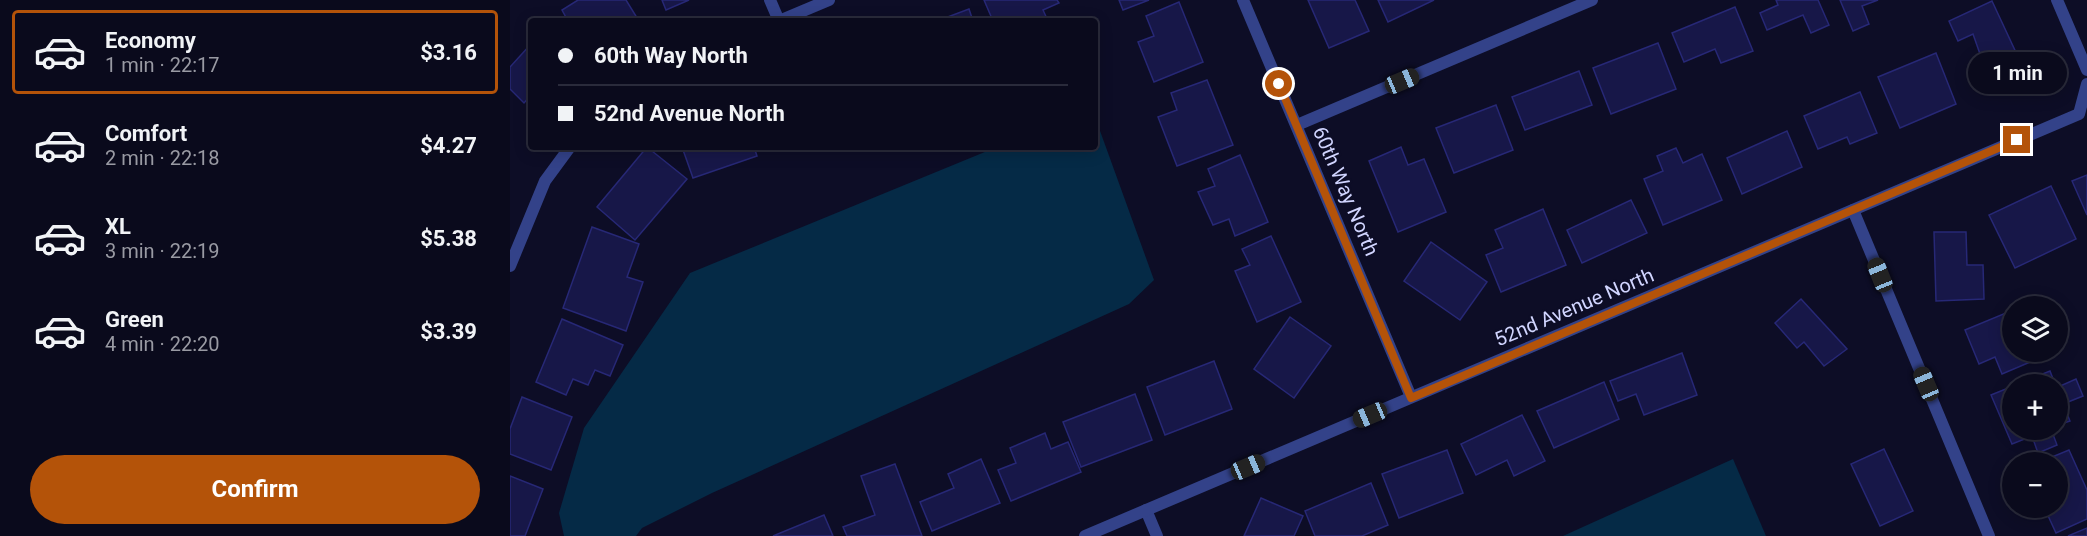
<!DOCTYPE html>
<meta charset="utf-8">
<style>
body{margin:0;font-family:Roboto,sans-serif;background:#131325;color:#f1f3f6;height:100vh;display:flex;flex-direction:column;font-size:22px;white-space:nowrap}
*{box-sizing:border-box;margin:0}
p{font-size:20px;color:#999aa3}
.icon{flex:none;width:33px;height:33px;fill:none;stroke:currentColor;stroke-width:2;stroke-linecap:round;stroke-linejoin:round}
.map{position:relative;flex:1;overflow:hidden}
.drawer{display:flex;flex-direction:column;background:#0a0a1c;width:510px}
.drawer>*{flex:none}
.banner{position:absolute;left:18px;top:18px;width:570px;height:132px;border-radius:6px;box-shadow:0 3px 15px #0003,0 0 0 2px #2a2b3b;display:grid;align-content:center;height:132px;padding:0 30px;background:#0a0a1c}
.controls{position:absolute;left:1492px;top:296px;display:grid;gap:12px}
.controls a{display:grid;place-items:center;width:66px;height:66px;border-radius:50%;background:#0a0a1c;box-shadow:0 3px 15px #0003,0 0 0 2px #2a2b3b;font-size:30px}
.end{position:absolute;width:27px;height:27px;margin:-14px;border:8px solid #b45309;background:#fff;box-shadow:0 0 0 3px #fff}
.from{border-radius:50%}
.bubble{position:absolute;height:42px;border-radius:21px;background:#0a0a1c;box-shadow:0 3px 15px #0003,0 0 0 2px #2a2b3b;font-size:20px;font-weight:700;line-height:42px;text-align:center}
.car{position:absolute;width:18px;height:36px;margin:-18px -9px;border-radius:8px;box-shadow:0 0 4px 2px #0007;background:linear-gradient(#222 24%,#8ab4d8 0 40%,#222 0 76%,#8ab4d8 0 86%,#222 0)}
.banner b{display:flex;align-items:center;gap:21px;height:57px;font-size:22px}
.banner b+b{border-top:2px solid #2a2b3b}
.banner i{width:15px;height:15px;background:#f1f3f6}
ul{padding:10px 0 0;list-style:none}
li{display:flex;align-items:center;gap:18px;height:84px;margin:0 12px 9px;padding:0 18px;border:3px solid transparent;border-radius:6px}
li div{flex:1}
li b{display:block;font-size:22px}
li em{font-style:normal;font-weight:700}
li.selected{border-color:#b45309}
li>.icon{width:54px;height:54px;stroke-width:1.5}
.primary-button{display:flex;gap:12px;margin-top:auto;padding:12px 30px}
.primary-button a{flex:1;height:69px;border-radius:36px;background:#b45309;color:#fff;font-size:24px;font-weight:700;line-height:69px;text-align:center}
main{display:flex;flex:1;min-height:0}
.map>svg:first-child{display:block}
.water{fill:#052a46}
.building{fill:#171748;stroke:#272876;stroke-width:1.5}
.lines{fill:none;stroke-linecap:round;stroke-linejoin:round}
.minor{stroke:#334289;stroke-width:12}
.route{stroke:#b45309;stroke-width:8}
.labels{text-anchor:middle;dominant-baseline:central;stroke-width:4.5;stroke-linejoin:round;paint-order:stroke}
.street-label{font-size:20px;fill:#d1d5ff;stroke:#0d0d26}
</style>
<main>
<section class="drawer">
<ul>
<li class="selected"><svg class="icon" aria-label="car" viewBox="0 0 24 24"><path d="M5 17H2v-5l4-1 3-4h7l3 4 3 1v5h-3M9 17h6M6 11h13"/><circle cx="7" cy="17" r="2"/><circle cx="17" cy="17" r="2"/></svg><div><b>Economy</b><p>1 min · 22:17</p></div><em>$3.16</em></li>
<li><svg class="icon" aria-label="car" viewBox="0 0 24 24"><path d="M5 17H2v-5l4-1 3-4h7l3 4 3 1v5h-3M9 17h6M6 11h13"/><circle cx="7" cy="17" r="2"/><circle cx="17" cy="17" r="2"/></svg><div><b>Comfort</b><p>2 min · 22:18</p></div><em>$4.27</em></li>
<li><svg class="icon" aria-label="car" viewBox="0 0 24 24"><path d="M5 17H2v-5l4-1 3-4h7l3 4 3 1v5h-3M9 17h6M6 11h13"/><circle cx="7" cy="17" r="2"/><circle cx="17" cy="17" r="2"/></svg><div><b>XL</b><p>3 min · 22:19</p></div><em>$5.38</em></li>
<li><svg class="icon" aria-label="car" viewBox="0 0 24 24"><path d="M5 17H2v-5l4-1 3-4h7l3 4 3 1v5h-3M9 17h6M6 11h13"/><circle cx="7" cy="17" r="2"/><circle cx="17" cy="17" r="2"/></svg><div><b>Green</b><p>4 min · 22:20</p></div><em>$3.39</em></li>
</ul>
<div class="primary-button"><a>Confirm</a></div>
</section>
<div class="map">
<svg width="1577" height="536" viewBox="0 0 1577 536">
<rect width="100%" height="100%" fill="#0d0d26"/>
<g class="water">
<polygon points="585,117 644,280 619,304 202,493 132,528 126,536 54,536 49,513 74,428 180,273 487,147 585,147"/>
<polygon points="1223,459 1256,536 1053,536"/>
</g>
<g class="building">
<polygon points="68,0 116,0 129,21 58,21 52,10"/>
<polygon points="152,0 179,0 156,10"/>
<polygon points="474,0 547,0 549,3 533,10 538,21 483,21"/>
<polygon points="609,0 639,0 613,10"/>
<polygon points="798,0 845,0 859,31 819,48"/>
<polygon points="868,0 924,0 878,22"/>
<polygon points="1266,0 1308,0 1319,25 1301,33 1293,15 1257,30 1250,13 1268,5"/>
<polygon points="1330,0 1368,0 1352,6 1359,24 1343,31"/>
<polygon points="1482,1 1509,59 1477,74 1463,34 1448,41 1439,21"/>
<polygon points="669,2 693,62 644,82 628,42 644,36 636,16"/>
<polygon points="1225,7 1243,51 1211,63 1205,49 1174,62 1162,33"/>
<polygon points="459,9 463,21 427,21"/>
<polygon points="1148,43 1166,89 1101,114 1083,68"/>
<polygon points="21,44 21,95 14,103 0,89 0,67"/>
<polygon points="1426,53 1446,104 1390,128 1368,77"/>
<polygon points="1069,71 1082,105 1015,130 1002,97"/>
<polygon points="697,80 723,145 667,166 648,117 667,110 661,93"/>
<polygon points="1350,92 1367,133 1340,144 1337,137 1308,149 1294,116"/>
<polygon points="986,105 1003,150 944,173 926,128"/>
<polygon points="1277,131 1292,167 1232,194 1217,158"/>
<polygon points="137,147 177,179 125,240 87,207"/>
<polygon points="172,147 244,147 247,156 183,178"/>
<polygon points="891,147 898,165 914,159 936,212 888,232 859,161"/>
<polygon points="1166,148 1173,163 1192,154 1212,200 1153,225 1134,179 1153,171 1147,156"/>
<polygon points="730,155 758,222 725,236 719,219 703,225 688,192 705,186 698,169"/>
<polygon points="1577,175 1577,215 1562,181"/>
<polygon points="1541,186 1566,239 1505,268 1479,215"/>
<polygon points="1121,200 1137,233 1072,263 1057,230"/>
<polygon points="1033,209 1056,265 991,292 976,255 993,248 985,230"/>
<polygon points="82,227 129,244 117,277 133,282 116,331 53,308"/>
<polygon points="1424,232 1456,232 1457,265 1473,265 1474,299 1426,301"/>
<polygon points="761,236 791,302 747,322 725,271 740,265 732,249"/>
<polygon points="921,242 977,282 950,320 894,281"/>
<polygon points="1291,299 1337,349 1314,366 1294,342 1287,348 1265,323"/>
<polygon points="1503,310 1503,351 1521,351 1525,360 1492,374 1485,357 1469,364 1455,330"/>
<polygon points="780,317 821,346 784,398 744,369"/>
<polygon points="52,319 113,345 100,376 85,370 78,385 63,379 56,395 26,382"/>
<polygon points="1172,353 1187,395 1134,415 1126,394 1108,401 1100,381"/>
<polygon points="704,361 722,409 655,435 637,387"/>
<polygon points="1540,371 1545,384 1508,384"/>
<polygon points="1566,379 1573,396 1553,404 1560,421 1548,425 1548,387"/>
<polygon points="1094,382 1109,419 1044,448 1027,411"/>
<polygon points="1503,386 1503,429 1541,429 1547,445 1528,453 1522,436 1502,444 1481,395"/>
<polygon points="625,394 642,440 571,467 553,422"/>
<polygon points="12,397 62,417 41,470 0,454 0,429"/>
<polygon points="1012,415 1035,461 1004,476 997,460 966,475 951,444"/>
<polygon points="535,433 541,449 558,442 571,472 501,501 488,470 506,463 500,448"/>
<polygon points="1374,449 1403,511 1370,526 1341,464"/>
<polygon points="937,450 953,493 889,518 872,474"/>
<polygon points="1559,450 1577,490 1577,519 1546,533 1534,507 1548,507 1548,462 1530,462"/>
<polygon points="471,459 490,503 422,531 410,502 444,488 438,474"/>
<polygon points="385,464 412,536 337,536 333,527 365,515 351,476"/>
<polygon points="0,476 33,489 15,536 0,536"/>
<polygon points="861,483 878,525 852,536 805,536 795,511"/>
<polygon points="751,498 793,516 784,536 734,536"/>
<polygon points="314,515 323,536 263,536"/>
<polygon points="1577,528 1577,536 1558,536"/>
</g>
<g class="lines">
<g class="minor">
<polyline points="260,0 269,21 319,0"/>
<polyline points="733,0 901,397"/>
<polyline points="1547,0 1577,70"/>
<polyline points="787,125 1082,0"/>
<polyline points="1343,210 1479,536"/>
<polyline points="0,266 35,181 60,147"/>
<polyline points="636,510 647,536"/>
<polyline points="575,536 1569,114 1577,84"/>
</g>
</g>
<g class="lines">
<polyline class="route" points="769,84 901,398 1507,140"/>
</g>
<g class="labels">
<g class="street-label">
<text transform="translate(836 191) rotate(67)">60th Way North</text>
<text transform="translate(1064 307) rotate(-23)">52nd Avenue North</text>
</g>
</g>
</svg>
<div class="controls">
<a><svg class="icon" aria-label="layers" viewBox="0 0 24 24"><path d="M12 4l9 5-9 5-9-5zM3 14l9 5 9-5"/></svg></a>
<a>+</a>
<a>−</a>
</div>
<i class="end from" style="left:769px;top:84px"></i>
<i class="end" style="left:1507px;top:140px"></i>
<div class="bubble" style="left:1458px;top:52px;width:99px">1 min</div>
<i class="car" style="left:892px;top:81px;rotate:67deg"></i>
<i class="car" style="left:1370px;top:275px;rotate:338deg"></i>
<i class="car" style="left:1416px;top:384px;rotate:337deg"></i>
<i class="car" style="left:860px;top:415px;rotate:247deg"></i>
<i class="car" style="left:738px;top:467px;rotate:67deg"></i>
<div class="banner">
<b><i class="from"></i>60th Way North</b>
<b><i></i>52nd Avenue North</b>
</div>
</div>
</main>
